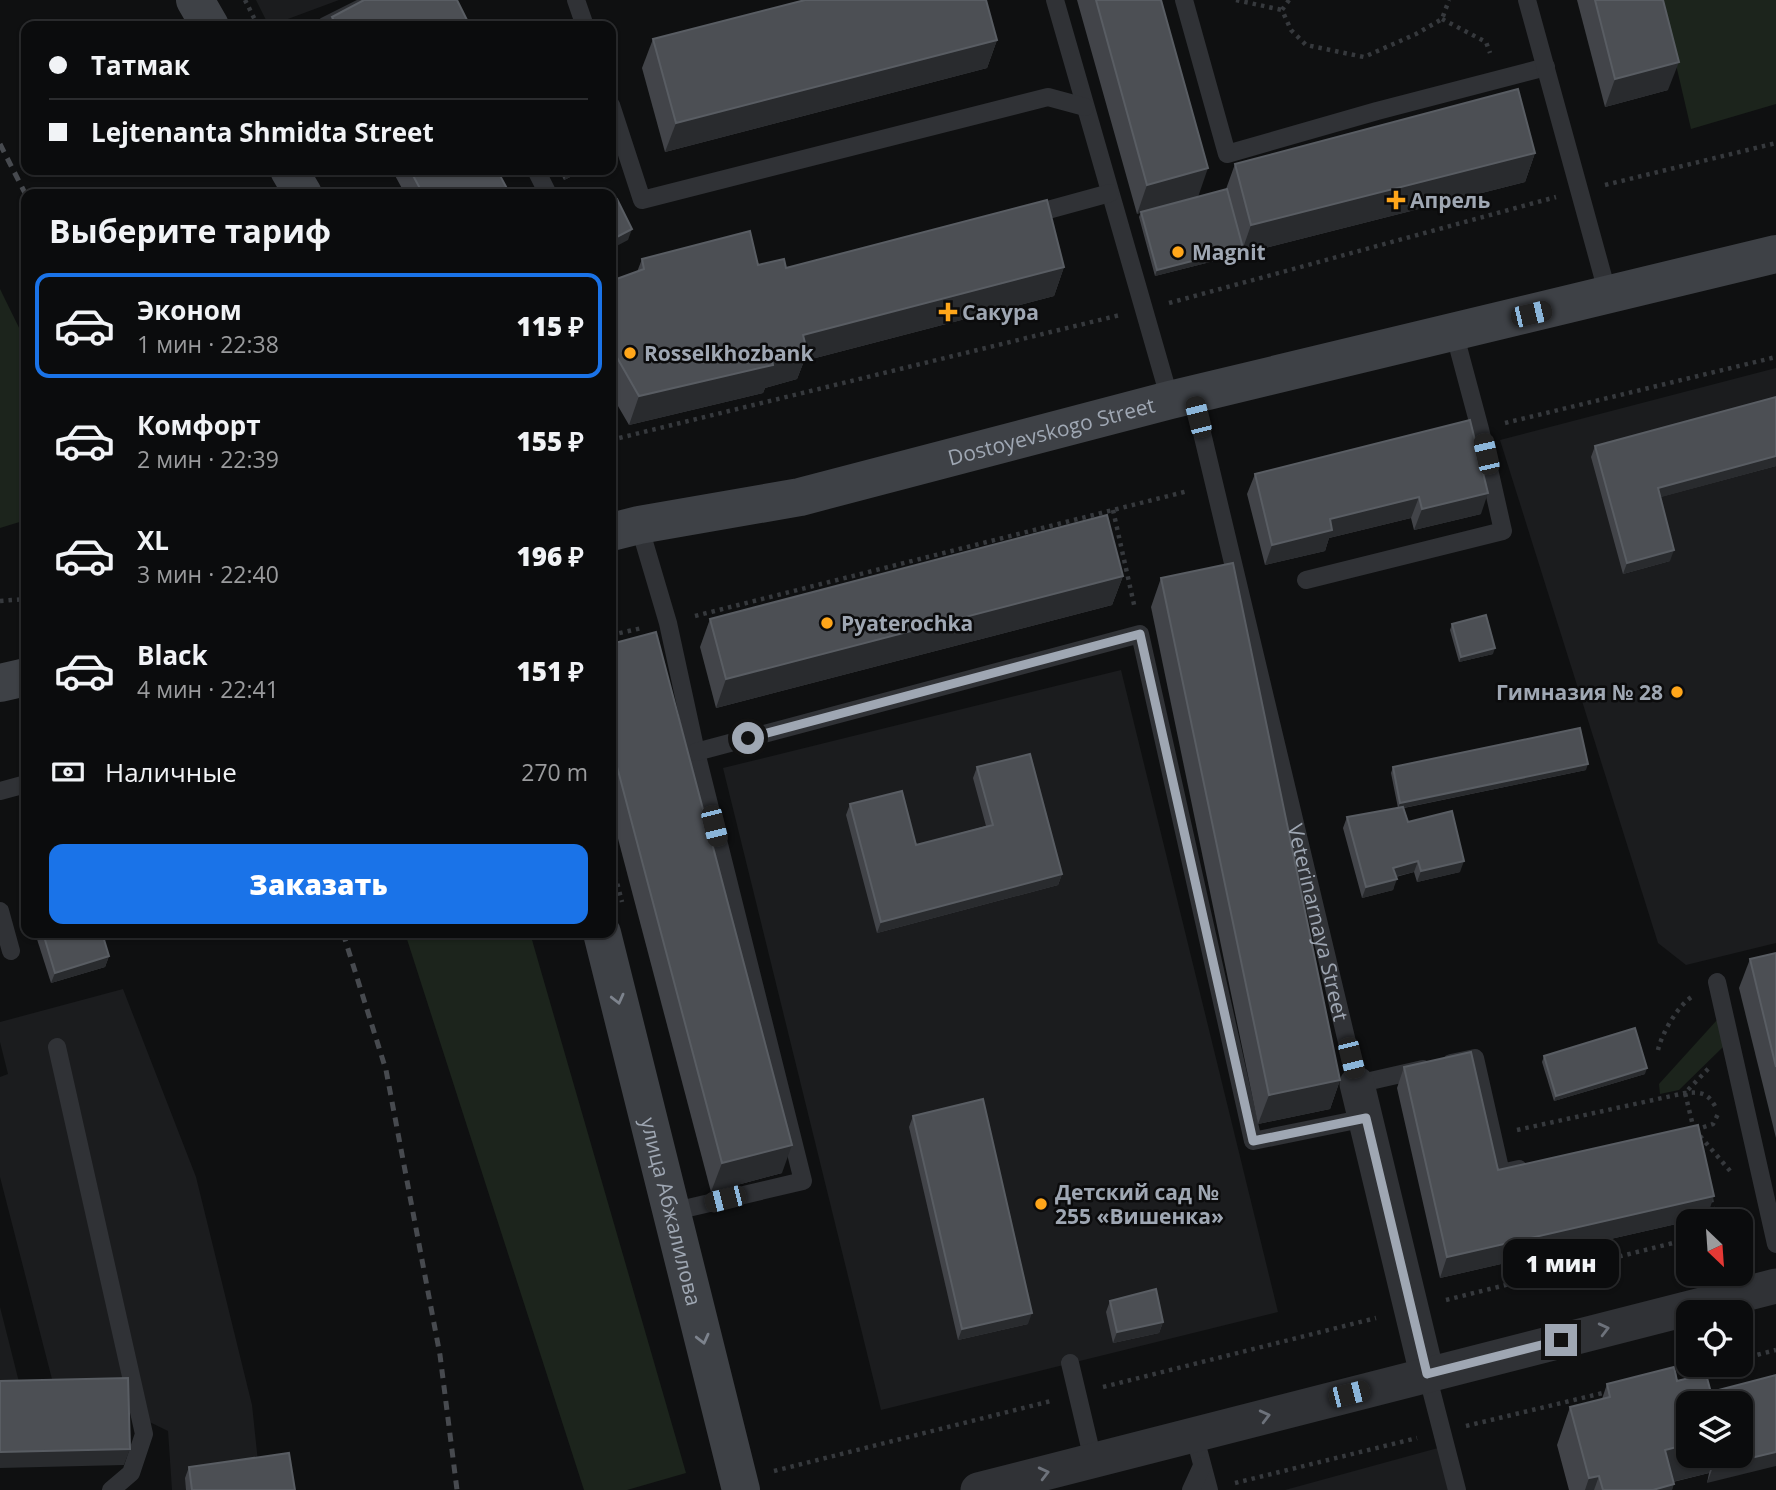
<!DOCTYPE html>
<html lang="ru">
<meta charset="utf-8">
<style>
body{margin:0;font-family:"Open Sans",sans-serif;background:#141516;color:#f1f3f6;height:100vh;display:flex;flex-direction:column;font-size:26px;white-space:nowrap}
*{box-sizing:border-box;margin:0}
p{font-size:23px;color:#9a9b9d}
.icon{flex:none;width:38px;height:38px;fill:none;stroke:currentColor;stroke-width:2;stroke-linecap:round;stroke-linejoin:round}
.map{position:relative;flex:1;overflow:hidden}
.sheet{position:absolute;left:21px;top:189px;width:595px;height:749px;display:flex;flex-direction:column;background:#0b0c0d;border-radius:14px;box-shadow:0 2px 5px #0004,0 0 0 2px #2b2c2e}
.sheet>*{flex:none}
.hud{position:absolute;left:21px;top:21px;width:595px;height:154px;border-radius:14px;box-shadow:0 2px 5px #0004,0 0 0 2px #2b2c2e;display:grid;align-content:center;height:154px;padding:0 28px;background:#0b0c0d}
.needle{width:46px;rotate:155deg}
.buttons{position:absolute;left:1676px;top:1209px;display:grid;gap:14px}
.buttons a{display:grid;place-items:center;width:77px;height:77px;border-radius:14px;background:#0b0c0d;box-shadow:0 2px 5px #0004,0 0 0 2px #2b2c2e;font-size:35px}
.end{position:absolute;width:32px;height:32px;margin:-16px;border:9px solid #9fa7b3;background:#111;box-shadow:0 0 0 4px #111}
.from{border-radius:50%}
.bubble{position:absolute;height:49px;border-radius:14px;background:#0b0c0d;box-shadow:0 2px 5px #0004,0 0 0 2px #2b2c2e;font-size:23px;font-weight:800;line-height:49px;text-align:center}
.car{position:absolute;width:21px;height:42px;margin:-21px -10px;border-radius:9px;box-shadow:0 0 5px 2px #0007;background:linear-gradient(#222 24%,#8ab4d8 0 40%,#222 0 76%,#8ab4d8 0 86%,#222 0)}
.hud b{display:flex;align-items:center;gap:24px;height:66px;font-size:26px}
.hud b+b{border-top:2px solid #2b2c2e}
.hud i{width:18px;height:18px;background:#f1f3f6}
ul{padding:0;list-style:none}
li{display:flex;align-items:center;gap:21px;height:105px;margin:0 14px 10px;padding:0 14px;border:4px solid transparent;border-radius:14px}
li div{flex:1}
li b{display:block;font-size:26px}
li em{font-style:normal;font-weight:800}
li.current{border-color:#1a73e8}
li>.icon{width:63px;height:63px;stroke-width:1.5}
h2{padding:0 28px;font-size:32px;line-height:84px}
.pay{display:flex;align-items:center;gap:18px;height:77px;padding:0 28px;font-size:26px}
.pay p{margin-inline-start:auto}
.cta{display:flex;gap:14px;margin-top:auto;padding:14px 28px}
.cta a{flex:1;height:80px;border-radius:14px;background:#1a73e8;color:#fff;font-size:28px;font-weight:800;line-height:80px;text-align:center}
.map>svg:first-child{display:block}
.built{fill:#1b1c1e}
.green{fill:#1c241c}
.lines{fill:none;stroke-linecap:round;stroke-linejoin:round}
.path{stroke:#36393d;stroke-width:4.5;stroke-dasharray:3.5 5;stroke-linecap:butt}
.lane{stroke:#303236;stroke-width:18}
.street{stroke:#303236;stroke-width:35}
.secondary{stroke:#3e4146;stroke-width:38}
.rail{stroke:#474a4f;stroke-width:5;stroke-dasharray:9 7;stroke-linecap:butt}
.wall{fill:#424449}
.shaded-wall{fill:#292b2e}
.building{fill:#4c4f54;stroke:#595d63;stroke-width:2}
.oneway{stroke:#7d838d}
.oneway2{stroke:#6d727b}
.route{stroke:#9fa7b3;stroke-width:9}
.poi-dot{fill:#ffa61a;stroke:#0b0b0c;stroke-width:2.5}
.labels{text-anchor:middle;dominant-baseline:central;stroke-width:5;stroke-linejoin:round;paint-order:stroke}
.poi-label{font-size:21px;font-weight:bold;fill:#9fa7b3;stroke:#0b0b0c;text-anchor:start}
.street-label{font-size:21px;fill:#9fa7b3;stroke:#0b0b0c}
</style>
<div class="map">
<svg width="1776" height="1490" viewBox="0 0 1776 1490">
<rect width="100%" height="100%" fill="#0f1011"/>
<g class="built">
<polygon points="256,0 339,0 269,26"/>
<polygon points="1776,368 1776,943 1686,965 1658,943 1500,440"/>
<polygon points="1121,670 1278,1312 881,1410 723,768"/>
<polygon points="123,989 196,1177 252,1405 261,1490 172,1490 168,1431 129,1412 126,1390 54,1387 0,1177 0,1077 8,1074 0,1042 0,1022"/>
<polygon points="0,1307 20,1386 0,1394"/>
<polygon points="1438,1448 1451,1490 1285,1490"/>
</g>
<g class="green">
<polygon points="1661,0 1776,0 1776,104 1691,129"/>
<polygon points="0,289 26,342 26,520 0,528"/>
<polygon points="405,933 530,933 686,1473 627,1490 584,1490"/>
<polygon points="1717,1020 1725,1045 1679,1090 1660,1094 1659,1084"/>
</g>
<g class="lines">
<g class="path">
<polyline points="245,0 258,26"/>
<polyline points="1236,0 1282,10"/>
<polyline points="1289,0 1282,10 1291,30 1306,45 1364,57 1416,34 1442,19 1449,0"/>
<polyline points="1442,19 1486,42 1490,53"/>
<polyline points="1605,185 1776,143"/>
<polyline points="1169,303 1556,197"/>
<polyline points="1505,423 1776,357"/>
<polyline points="611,440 1120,315"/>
<polyline points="1113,510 1135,609"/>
<polyline points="0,601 26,599"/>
<polyline points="695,616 1188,491"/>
<polyline points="611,635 642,628"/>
<polyline points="611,859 622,902"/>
<path d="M1658,1050C1662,1033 1678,1005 1693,996"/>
<path d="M1517,1130L1685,1093C1700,1092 1707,1092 1715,1106"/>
<polyline points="1694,1130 1685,1093 1709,1068"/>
<polyline points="1695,1130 1713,1124 1718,1114"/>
<polyline points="1700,1136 1731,1172"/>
<polyline points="1711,1199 1716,1222"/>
<polyline points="1446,1300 1689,1239"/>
<polyline points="1741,1359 1776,1350"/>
<polyline points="1673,1375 1716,1365"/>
<polyline points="1103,1387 1376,1318"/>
<polyline points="1466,1426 1607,1392"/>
<polyline points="774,1471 1051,1401"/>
<polyline points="1235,1483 1417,1438"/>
</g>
<g class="lane">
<polyline points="576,0 585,26"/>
<polyline points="1055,0 1170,400"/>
<polyline points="1184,0 1227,154 1377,111 1546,67"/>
<polyline points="1527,0 1608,295"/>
<polyline points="325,26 377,0"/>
<polyline points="611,105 642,200 1048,97 1085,107"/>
<polyline points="536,170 548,194"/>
<polyline points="1026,216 1110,193"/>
<path id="s1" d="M1193,395L1357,1084L1423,1069"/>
<polyline points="639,525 668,623 696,752 803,1181 671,1212"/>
<polyline points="1306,580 1503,531 1480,429 1454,332"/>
<polyline points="696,752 1140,634 1253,1141 1366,1118"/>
<polyline points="0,791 26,784"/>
<polyline points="0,911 11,951"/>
<polyline points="1717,982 1776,1244"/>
<polyline points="57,1047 144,1434 131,1473 111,1490"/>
<polyline points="1451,1063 1475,1058 1501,1173 1519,1169"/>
<polyline points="1070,1363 1093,1460"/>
<polyline points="1427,1374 1457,1490"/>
<polyline points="1194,1434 1209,1490"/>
<polyline points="1191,1490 1202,1466"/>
</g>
<g class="street">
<polyline points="1357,1084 1427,1374"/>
<polyline points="978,1490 1776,1286"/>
</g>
<g class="secondary">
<polyline points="195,0 210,26"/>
<polyline points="289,170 303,194"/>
<path id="s2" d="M611,532L639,525L800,497L1170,400L1776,254"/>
<polyline points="0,683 26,677"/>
<path id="s3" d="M602,933L741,1490"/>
</g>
<g class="rail">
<polyline points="0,144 26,195"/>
<polyline points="343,933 386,1070 440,1355 457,1490"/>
</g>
</g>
<g class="wall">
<polygon points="1077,0 1161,0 1198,197 1226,189 1235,164 1535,153 1525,182 1155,276 1139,217 1141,212 1137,214"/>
<polygon points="1577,0 1663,0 1668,90 1605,107"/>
<polygon points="332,17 470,26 329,26"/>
<polygon points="653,39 997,40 987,68 665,152 642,68"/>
<polygon points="392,170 497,170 510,194 405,194"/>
<polygon points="559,170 585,170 564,180"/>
<polygon points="642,259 786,268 1064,267 1054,296 804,361 797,379 765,388 763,393 629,425 611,394 611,281 637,272"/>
<polygon points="1776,397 1776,466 1660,497 1670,561 1623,574 1591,457 1595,446"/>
<polygon points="1470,420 1481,514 1414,530 1411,518 1329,538 1325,551 1265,565 1247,494 1255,474"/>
<polygon points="1123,576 1112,605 716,708 700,647 710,619"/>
<polygon points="1161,578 1340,1080 1330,1109 1258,1124 1151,607"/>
<polygon points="1452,624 1493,654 1459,662 1450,630"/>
<polygon points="611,644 782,1173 711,1192 611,812"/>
<polygon points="977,767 1062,874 1058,885 877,933 846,815 850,804 916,845 986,826 973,778"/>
<polygon points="1393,767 1586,770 1404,808 1408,822 1460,872 1417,882 1414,872 1396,877 1393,890 1362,898 1343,828 1347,817 1398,808 1391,773"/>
<polygon points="26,803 26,835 19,811 21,805"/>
<polygon points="35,933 102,933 109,956 105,967 51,983"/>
<polygon points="1776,953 1776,1138 1739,988 1750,959"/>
<polygon points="1544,1056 1645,1074 1554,1101 1542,1062"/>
<polygon points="1404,1067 1498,1170 1707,1217 1440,1278 1397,1088"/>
<polygon points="913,1116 1028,1324 958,1340 909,1127"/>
<polygon points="1110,1301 1163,1322 1159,1333 1113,1343 1106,1312"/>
<polygon points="1776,1375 1707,1483 1709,1473 1673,1482 1672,1490 1569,1490 1557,1445 1570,1407 1602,1399 1607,1384 1677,1381 1711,1392"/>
<polygon points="189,1467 295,1490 186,1490 185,1478"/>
</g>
<g class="shaded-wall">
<polygon points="997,40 987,68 665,152 676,123"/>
<polygon points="1679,62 1668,90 1605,107 1615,79"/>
<polygon points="1535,153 1525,182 1155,276 1157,270 1243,248 1251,225"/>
<polygon points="1208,168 1198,197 1137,214 1147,185"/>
<polygon points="568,170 585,170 564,180"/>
<polygon points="632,229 628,240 611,249 611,240"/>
<polygon points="1064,267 1054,296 804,361 797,379 765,388 763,393 629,425 639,396 772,360 803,335"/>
<polygon points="1776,456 1776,466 1654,499 1658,488"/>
<polygon points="1488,493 1481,514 1414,530 1422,509"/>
<polygon points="1419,497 1411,518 1329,538 1325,551 1265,565 1272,545 1330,519"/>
<polygon points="1674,550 1670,561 1623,574 1627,563"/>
<polygon points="1123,576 1112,605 716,708 726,679"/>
<polygon points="1495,648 1493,654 1459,662 1461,657"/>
<polygon points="1588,764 1586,770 1398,809 1400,803"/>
<polygon points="1418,861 1414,872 1389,878 1393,868"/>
<polygon points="1464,861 1460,872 1417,882 1421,871"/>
<polygon points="1062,874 1058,885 877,933 881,922"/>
<polygon points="1397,879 1393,890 1362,898 1366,887"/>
<polygon points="109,956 105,967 51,983 55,973"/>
<polygon points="1647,1068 1645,1074 1554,1101 1556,1096"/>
<polygon points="1340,1080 1330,1109 1258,1124 1269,1095"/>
<polygon points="792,1145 782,1173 711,1192 722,1163"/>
<polygon points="1714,1196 1707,1217 1440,1278 1447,1257"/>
<polygon points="1032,1313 1028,1324 958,1340 962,1329"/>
<polygon points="1163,1322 1159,1333 1113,1343 1117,1332"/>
<polygon points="1689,1444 1689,1456 1715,1456 1709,1473 1651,1487 1665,1450"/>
<polygon points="130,1449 124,1465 0,1468 0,1452"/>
<polygon points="1776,1452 1776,1466 1707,1483 1713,1467"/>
<polygon points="1599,1476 1594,1490 1585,1490 1589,1478"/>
<polygon points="1674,1484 1672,1490 1653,1490"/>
</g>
<g class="building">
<polygon points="364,0 457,0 470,26 337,26 332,17"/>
<polygon points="805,0 986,0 997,40 676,123 653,39"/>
<polygon points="1096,0 1161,0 1208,168 1147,185"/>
<polygon points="1595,0 1663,0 1679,62 1615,79"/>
<polygon points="1518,89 1535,153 1251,225 1235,164"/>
<polygon points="410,170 497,170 510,194 423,194"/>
<polygon points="1227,189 1243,248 1157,270 1141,212"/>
<polygon points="617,199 632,229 611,240 611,202"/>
<polygon points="1047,200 1064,267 803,335 807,351 772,360 773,365 639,396 611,347 611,281 644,269 642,259 750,231 758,265 784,259 786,268"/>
<polygon points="1776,397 1776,456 1658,488 1674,550 1627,563 1595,446"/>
<polygon points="1470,420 1488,493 1422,509 1419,497 1330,519 1332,530 1272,545 1255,474"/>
<polygon points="1107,515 1123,576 726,679 710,619"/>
<polygon points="1233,563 1340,1080 1269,1095 1161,578"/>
<polygon points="1486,615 1495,648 1461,657 1452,624"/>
<polygon points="656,632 792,1145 722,1163 611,744 611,644"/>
<polygon points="1580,728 1588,764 1400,803 1393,767"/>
<polygon points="1030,754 1062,874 881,922 850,804 902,791 916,845 993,825 977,767"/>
<polygon points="26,803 26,823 21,805"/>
<polygon points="1403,807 1408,822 1452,811 1464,861 1421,871 1418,861 1393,868 1397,879 1366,887 1347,817"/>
<polygon points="43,933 102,933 109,956 55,973"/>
<polygon points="1776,953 1776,1067 1750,959"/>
<polygon points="1635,1028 1647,1068 1556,1096 1544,1056"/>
<polygon points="1471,1052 1498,1170 1698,1125 1714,1196 1447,1257 1404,1067"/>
<polygon points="983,1099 1032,1313 962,1329 913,1116"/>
<polygon points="1156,1289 1163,1322 1117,1332 1110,1301"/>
<polygon points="1674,1367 1677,1381 1706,1374 1714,1404 1689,1404 1689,1444 1665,1450 1674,1484 1653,1490 1603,1490 1599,1476 1589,1478 1570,1407 1610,1397 1607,1384"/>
<polygon points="1776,1375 1776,1452 1713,1467 1715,1456 1741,1456 1741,1404 1714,1404 1711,1392"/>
<polygon points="128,1378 130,1449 0,1452 0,1381"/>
<polygon points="289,1453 295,1490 192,1490 189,1467"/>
</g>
<defs><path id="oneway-chevron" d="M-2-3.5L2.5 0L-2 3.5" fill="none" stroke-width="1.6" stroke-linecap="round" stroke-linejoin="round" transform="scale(1.75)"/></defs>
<g class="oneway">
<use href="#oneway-chevron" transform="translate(618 999) rotate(76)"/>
<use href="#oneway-chevron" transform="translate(703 1339) rotate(76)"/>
</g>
<g class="oneway2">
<use href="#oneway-chevron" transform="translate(1604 1329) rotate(-14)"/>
<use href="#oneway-chevron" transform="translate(1265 1416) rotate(-14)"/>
<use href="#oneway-chevron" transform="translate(1044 1473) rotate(-14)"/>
</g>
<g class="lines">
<polyline class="route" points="748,738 1140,634 1253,1141 1366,1118 1427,1374 1561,1340"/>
</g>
<g class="poi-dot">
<path d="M1392.5 189.5h7v7h7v7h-7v7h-7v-7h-7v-7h7z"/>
<circle cx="1178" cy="252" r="7"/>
<path d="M944.5 301.5h7v7h7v7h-7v7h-7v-7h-7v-7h7z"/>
<circle cx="630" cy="353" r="7"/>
<circle cx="827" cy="623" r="7"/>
<circle cx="1677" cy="692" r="7"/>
<circle cx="1041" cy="1204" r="7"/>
</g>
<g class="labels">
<g class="poi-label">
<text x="1410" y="200">Апрель</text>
<text x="1192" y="252">Magnit</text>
<text x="962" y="312">Сакура</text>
<text x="644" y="353">Rosselkhozbank</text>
<text x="841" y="623">Pyaterochka</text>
<text x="1663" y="692" text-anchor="end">Гимназия № 28</text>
<text x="1055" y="1192">Детский сад №<tspan x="1055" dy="24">255 «Вишенка»</tspan></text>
</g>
<g class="street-label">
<text stroke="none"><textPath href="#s2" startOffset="452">Dostoyevskogo Street</textPath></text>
<text stroke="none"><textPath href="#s1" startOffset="542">Veterinarnaya Street</textPath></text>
<text stroke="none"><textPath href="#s3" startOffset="287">улица Абжалилова</textPath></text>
</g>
</g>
</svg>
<div class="buttons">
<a><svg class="needle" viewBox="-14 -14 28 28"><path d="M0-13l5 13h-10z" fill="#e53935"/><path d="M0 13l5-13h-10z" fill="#9a9b9d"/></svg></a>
<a><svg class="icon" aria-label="locate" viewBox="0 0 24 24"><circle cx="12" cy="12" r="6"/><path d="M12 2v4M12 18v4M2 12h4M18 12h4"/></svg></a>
<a><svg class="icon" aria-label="layers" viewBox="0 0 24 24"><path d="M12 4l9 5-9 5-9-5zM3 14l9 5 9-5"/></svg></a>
</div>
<i class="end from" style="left:748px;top:738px"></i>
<i class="end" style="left:1561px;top:1340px"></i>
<div class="bubble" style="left:1503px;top:1239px;width:116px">1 мин</div>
<i class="car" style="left:1531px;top:314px;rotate:77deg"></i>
<i class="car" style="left:1198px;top:417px;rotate:346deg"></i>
<i class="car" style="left:1486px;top:454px;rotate:347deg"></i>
<i class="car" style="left:714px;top:826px;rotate:166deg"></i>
<i class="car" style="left:1351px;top:1058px;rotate:166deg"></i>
<i class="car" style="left:725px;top:1199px;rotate:256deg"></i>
<i class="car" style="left:1349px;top:1394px;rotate:76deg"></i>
<div class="hud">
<b><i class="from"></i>Татмак</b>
<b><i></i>Lejtenanta Shmidta Street</b>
</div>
<section class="sheet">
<h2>Выберите тариф</h2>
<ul>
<li class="current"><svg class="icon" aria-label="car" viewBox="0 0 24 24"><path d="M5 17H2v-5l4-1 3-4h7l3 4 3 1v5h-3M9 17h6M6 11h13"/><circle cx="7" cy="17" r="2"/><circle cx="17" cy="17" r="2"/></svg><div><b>Эконом</b><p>1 мин · 22:38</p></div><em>115 ₽</em></li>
<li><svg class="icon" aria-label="car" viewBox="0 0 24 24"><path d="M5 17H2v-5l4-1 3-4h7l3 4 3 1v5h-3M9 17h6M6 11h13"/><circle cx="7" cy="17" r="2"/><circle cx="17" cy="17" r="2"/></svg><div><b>Комфорт</b><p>2 мин · 22:39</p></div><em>155 ₽</em></li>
<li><svg class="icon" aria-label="car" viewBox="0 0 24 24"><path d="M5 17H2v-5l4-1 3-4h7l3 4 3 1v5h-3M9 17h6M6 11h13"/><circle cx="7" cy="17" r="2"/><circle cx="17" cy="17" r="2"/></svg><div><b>XL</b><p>3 мин · 22:40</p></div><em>196 ₽</em></li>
<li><svg class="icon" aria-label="car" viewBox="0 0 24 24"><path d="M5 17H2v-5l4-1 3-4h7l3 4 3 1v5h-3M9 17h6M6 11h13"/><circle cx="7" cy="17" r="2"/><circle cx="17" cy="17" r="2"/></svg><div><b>Black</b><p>4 мин · 22:41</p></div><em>151 ₽</em></li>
</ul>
<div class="pay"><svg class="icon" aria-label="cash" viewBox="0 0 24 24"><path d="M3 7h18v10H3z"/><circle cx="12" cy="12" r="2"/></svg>Наличные<p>270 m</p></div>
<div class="cta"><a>Заказать</a></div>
</section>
</div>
